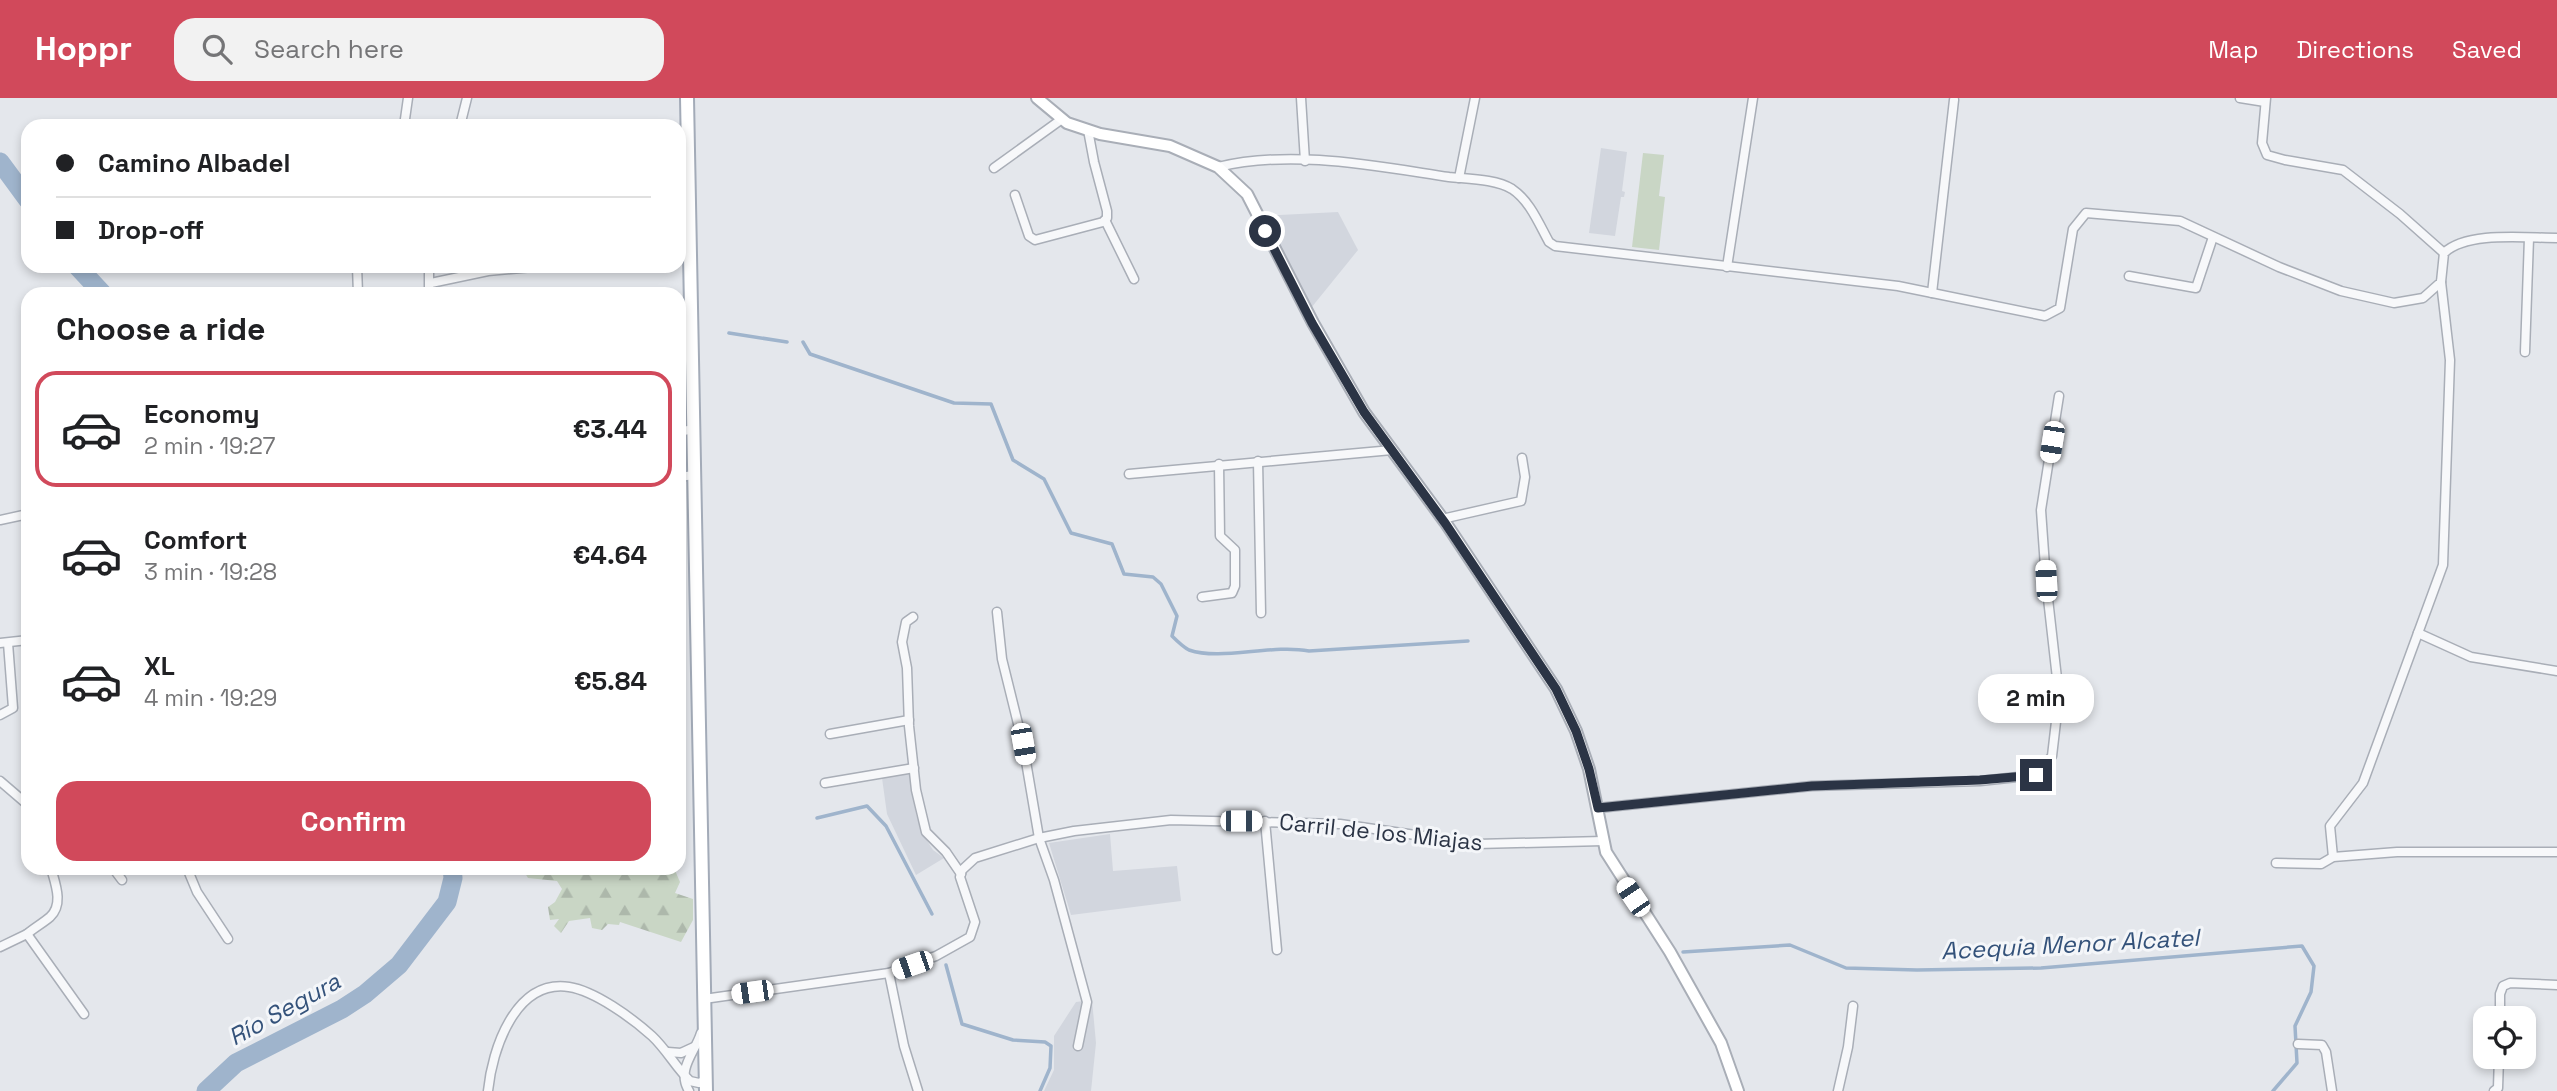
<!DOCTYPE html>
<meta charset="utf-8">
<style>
body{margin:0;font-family:"Space Grotesk",sans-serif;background:#f2f2f2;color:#202124;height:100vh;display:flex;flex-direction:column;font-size:26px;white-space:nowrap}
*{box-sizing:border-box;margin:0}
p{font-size:23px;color:#757577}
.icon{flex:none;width:38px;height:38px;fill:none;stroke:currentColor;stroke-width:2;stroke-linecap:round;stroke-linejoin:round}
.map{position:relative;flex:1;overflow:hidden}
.side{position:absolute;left:21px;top:189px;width:665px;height:588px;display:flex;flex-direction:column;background:#fff;border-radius:21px;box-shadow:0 4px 10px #0003}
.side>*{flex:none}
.hud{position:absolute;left:21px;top:21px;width:665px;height:154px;border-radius:21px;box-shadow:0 4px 10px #0003;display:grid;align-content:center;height:154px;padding:0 35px;background:#fff}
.buttons{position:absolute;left:2473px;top:908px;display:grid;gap:14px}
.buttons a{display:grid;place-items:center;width:63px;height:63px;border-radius:14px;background:#fff;box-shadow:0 4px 10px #0003;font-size:35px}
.end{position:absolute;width:32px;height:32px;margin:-16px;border:9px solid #2b3445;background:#fff;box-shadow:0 0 0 4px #fff}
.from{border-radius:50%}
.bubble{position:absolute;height:49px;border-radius:21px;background:#fff;box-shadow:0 4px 10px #0003;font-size:23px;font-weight:700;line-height:49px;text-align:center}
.car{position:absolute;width:21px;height:42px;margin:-21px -10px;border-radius:9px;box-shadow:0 0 5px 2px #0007;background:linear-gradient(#fff 24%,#345 0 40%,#fff 0 76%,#345 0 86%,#fff 0)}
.hud b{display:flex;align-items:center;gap:24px;height:66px;font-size:26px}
.hud b+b{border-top:2px solid #e0e0e0}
.hud i{width:18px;height:18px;background:#202124}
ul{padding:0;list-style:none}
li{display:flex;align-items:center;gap:21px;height:116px;margin:0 14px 10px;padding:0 21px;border:4px solid transparent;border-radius:21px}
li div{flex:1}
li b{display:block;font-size:26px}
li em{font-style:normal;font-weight:700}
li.active{border-color:#d1495b}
li>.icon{width:63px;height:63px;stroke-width:1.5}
h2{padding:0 35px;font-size:32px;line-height:84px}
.cta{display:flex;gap:14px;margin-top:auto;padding:14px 35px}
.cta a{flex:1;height:80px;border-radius:21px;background:#d1495b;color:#fff;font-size:28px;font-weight:700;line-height:80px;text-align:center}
header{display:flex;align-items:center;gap:42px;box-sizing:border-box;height:98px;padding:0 35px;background:#d1495b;color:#fff}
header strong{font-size:33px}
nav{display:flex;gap:38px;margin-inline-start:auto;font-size:24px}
.search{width:490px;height:63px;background:#f2f2f2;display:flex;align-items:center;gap:18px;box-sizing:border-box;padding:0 24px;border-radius:21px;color:#757577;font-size:26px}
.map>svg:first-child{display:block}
.built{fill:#d2d6de}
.forest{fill:url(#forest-firs)}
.park{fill:#c9d6c5}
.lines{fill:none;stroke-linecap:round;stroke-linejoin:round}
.stream{stroke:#9fb4cc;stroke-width:3.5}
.river{stroke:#9fb4cc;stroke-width:19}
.street-casing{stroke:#a9aeb7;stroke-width:11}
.secondary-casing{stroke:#a9aeb7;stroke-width:14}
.primary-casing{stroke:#a3abb8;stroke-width:16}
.street{stroke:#f7f8fa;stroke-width:8}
.secondary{stroke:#fff;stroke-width:10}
.primary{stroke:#fff;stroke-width:12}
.route{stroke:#2b3445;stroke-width:9}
.labels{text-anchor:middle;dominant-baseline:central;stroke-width:6;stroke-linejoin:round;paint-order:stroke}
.street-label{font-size:23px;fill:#2b3445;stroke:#f4f6f9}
.water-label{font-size:24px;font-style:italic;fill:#34527a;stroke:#f4f6f9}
</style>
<header>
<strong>Hoppr</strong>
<div class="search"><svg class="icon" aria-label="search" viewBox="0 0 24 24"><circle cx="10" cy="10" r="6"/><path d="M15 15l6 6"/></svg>Search here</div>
<nav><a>Map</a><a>Directions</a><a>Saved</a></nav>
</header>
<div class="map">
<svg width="2557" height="993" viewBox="0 0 2557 993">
<defs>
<pattern id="forest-firs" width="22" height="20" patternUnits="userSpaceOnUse" patternTransform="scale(1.75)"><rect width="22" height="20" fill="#c9d6c5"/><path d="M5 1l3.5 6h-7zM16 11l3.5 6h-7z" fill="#adb8ab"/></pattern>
</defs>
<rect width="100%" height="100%" fill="#e4e7ec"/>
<g class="built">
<polygon points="1601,50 1627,54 1622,93 1625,94 1624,99 1621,99 1615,138 1589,135"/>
<polygon points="1338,114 1358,152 1307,215 1258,118"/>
<polygon points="911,674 916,716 922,735 933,752 944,760 916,777 887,716 882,680"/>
<polygon points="1110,736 1113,773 1177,768 1181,803 1071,817 1049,745"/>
<polygon points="1092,902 1096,945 1091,993 1044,993 1054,972 1054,938 1076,904"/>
</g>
<polygon class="forest" points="522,770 674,770 680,784 675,795 693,801 693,822 681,844 620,824 619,827 608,826 602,832 592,830 590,820 569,823 561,835 554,828 559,821 550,822 548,809 555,804 562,791 557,783 528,780"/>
<polygon class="park" points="1643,55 1664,57 1659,98 1665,99 1659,152 1632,149"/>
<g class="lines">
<g class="stream">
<polyline points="729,235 787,244"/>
<path d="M803,244L810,256L954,305L991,306L1013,362L1044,381L1071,435L1112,446L1124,476L1153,479L1161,486L1177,518L1172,538C1177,543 1183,549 1189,552C1221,563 1271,546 1309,553L1468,543"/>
<polyline points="817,720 867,708 886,728 932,816"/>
<polyline points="1683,854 1790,847 1846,870 1917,872 2041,870 2302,848 2314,868 2311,894 2295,928 2297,965 2273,993"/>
<polyline points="946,867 962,926 1013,942 1045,944 1051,948 1050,970 1040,993"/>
</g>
<g class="river">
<polyline points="0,64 28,102"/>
<polyline points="77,168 103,196"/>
<polyline points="206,993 236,965 342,911 365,896 399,867 447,804 453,780 452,770"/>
</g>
<g class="street-casing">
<g id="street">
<polyline points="1301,0 1305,63"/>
<polyline points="2240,0 2265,4"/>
<polyline points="2266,0 2262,45 2267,57 2285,62 2343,72 2400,116 2444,155"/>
<polyline points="404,28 408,0"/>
<polyline points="460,28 467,0"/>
<path d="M1218,69C1292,51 1375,68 1449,79C1468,81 1496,81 1512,91C1530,103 1539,126 1549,144L1555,148L1898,188L2045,218L2060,210L2073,131L2086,115L2180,123L2279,169L2341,193L2394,205L2423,200L2441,184L2444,155C2467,133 2525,140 2557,140"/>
<polyline points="994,70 1062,21"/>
<polyline points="1459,80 1475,0"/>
<polyline points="1015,97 1029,138 1035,142 1103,124 1107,120 1107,113 1094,64 1088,32"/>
<polyline points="1105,122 1134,181"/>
<polyline points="679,156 690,155"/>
<polyline points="357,168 358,196"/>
<polyline points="429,168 429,196"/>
<polyline points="1727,169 1753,0"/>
<polyline points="2129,178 2196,190 2213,139"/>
<polyline points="431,185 488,173 544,168"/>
<polyline points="1932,195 1954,2"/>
<polyline points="2525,254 2529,140"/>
<polyline points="679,334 693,331"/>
<polyline points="1258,363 1261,515"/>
<polyline points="1129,376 1392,352"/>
<polyline points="679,379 694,377"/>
<polyline points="1442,421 1521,403 1525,379 1522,360"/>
<polyline points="0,422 28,416"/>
<polyline points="1202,499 1232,495 1235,488 1235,452 1220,438 1219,366"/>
<polyline points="997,514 1002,561 1023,646 1039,740 1054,782 1087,904 1078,948"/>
<polyline points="913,519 906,524 902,544 907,570 909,628 916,692 926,734 946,754 961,776"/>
<polyline points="2418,535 2471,559 2557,573"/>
<polyline points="0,545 28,542"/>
<polyline points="0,617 13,610 8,545"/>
<polyline points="830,636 909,622"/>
<polyline points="0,683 28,707"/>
<polyline points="825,685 914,670"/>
<polyline points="1598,710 1812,688 1980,683 2036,677 2052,658 2059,598 2046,483 2041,412 2059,298"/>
<polyline points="1265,723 1277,852"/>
<polyline points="2333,759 2330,728 2363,685 2443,467 2450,262 2441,184"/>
<polyline points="2276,765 2321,766 2333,759 2397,754 2557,754"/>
<polyline points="113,770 122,782"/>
<polyline points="187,770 197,794 228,841"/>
<path d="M27,836C34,830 43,825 50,819C64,806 55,785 51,770"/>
<polyline points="0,849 27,836 84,916"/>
<polyline points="889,875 904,948 918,993"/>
<polyline points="704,901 889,875 936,858 970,839 975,824 960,779 962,772 975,760 1039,740 1074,733 1171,722 1340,726 1477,746 1603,743"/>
<polyline points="2500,920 2500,896 2503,888 2510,885 2557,887"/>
<polyline points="2298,946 2322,947 2326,954 2332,993"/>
<polyline points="668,954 681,955 694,949"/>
<path d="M488,993C492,952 515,881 569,889C595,893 632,920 652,938C667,952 676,970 690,983L699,985L706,982"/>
<path d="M689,993C676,971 695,955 701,935"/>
<polyline points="1838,993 1848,949 1853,908"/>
<polyline points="2494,993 2498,990 2499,959"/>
</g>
</g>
<g class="secondary-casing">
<polyline id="secondary" points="1037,0 1067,25 1100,36 1170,48 1218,69 1247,96 1313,225 1364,314 1445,424 1556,591 1576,633 1589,671 1606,754 1670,854 1721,945 1738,993"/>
</g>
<g class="primary-casing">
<polyline id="primary" points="687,0 706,993"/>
</g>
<use href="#street" class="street"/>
<use href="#secondary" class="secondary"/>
<use href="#primary" class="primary"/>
</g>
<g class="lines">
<polyline class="route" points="1265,133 1312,225 1364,314 1445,425 1556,591 1576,633 1589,671 1598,710 1812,688 1980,682 2036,677"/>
</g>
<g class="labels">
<g class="street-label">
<text transform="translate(1381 734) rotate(6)">Carril de los Miajas</text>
</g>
<g class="water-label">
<text transform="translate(2070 846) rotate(-3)">Acequia Menor Alcatel</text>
<text transform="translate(284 911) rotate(-29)">Río Segura</text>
</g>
</g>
</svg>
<div class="buttons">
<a><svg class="icon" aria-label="locate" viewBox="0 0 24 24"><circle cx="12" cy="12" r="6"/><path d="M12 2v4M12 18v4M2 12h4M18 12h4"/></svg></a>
</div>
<i class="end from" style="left:1265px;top:133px"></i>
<i class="end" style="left:2036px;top:677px"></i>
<div class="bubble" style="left:1978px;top:576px;width:116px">2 min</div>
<i class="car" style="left:2052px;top:344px;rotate:189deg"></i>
<i class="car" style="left:2046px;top:483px;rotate:357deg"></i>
<i class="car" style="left:1023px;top:646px;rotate:170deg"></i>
<i class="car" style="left:1241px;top:723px;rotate:90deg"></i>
<i class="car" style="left:1633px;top:799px;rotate:326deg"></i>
<i class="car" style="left:912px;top:867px;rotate:251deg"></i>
<i class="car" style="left:752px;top:894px;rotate:262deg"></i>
<div class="hud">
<b><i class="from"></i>Camino Albadel</b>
<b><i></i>Drop-off</b>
</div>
<section class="side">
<h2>Choose a ride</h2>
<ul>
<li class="active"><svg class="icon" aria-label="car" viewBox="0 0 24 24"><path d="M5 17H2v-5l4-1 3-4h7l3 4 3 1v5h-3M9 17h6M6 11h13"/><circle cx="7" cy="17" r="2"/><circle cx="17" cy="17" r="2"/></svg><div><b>Economy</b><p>2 min · 19:27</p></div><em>€3.44</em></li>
<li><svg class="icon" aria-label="car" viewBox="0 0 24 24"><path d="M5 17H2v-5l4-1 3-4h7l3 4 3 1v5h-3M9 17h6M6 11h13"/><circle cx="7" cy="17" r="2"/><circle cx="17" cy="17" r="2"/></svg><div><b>Comfort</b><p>3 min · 19:28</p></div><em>€4.64</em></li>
<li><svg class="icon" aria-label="car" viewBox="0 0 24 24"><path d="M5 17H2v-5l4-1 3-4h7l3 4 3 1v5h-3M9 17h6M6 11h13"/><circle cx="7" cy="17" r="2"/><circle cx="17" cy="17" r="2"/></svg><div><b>XL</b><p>4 min · 19:29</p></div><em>€5.84</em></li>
</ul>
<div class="cta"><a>Confirm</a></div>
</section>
</div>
